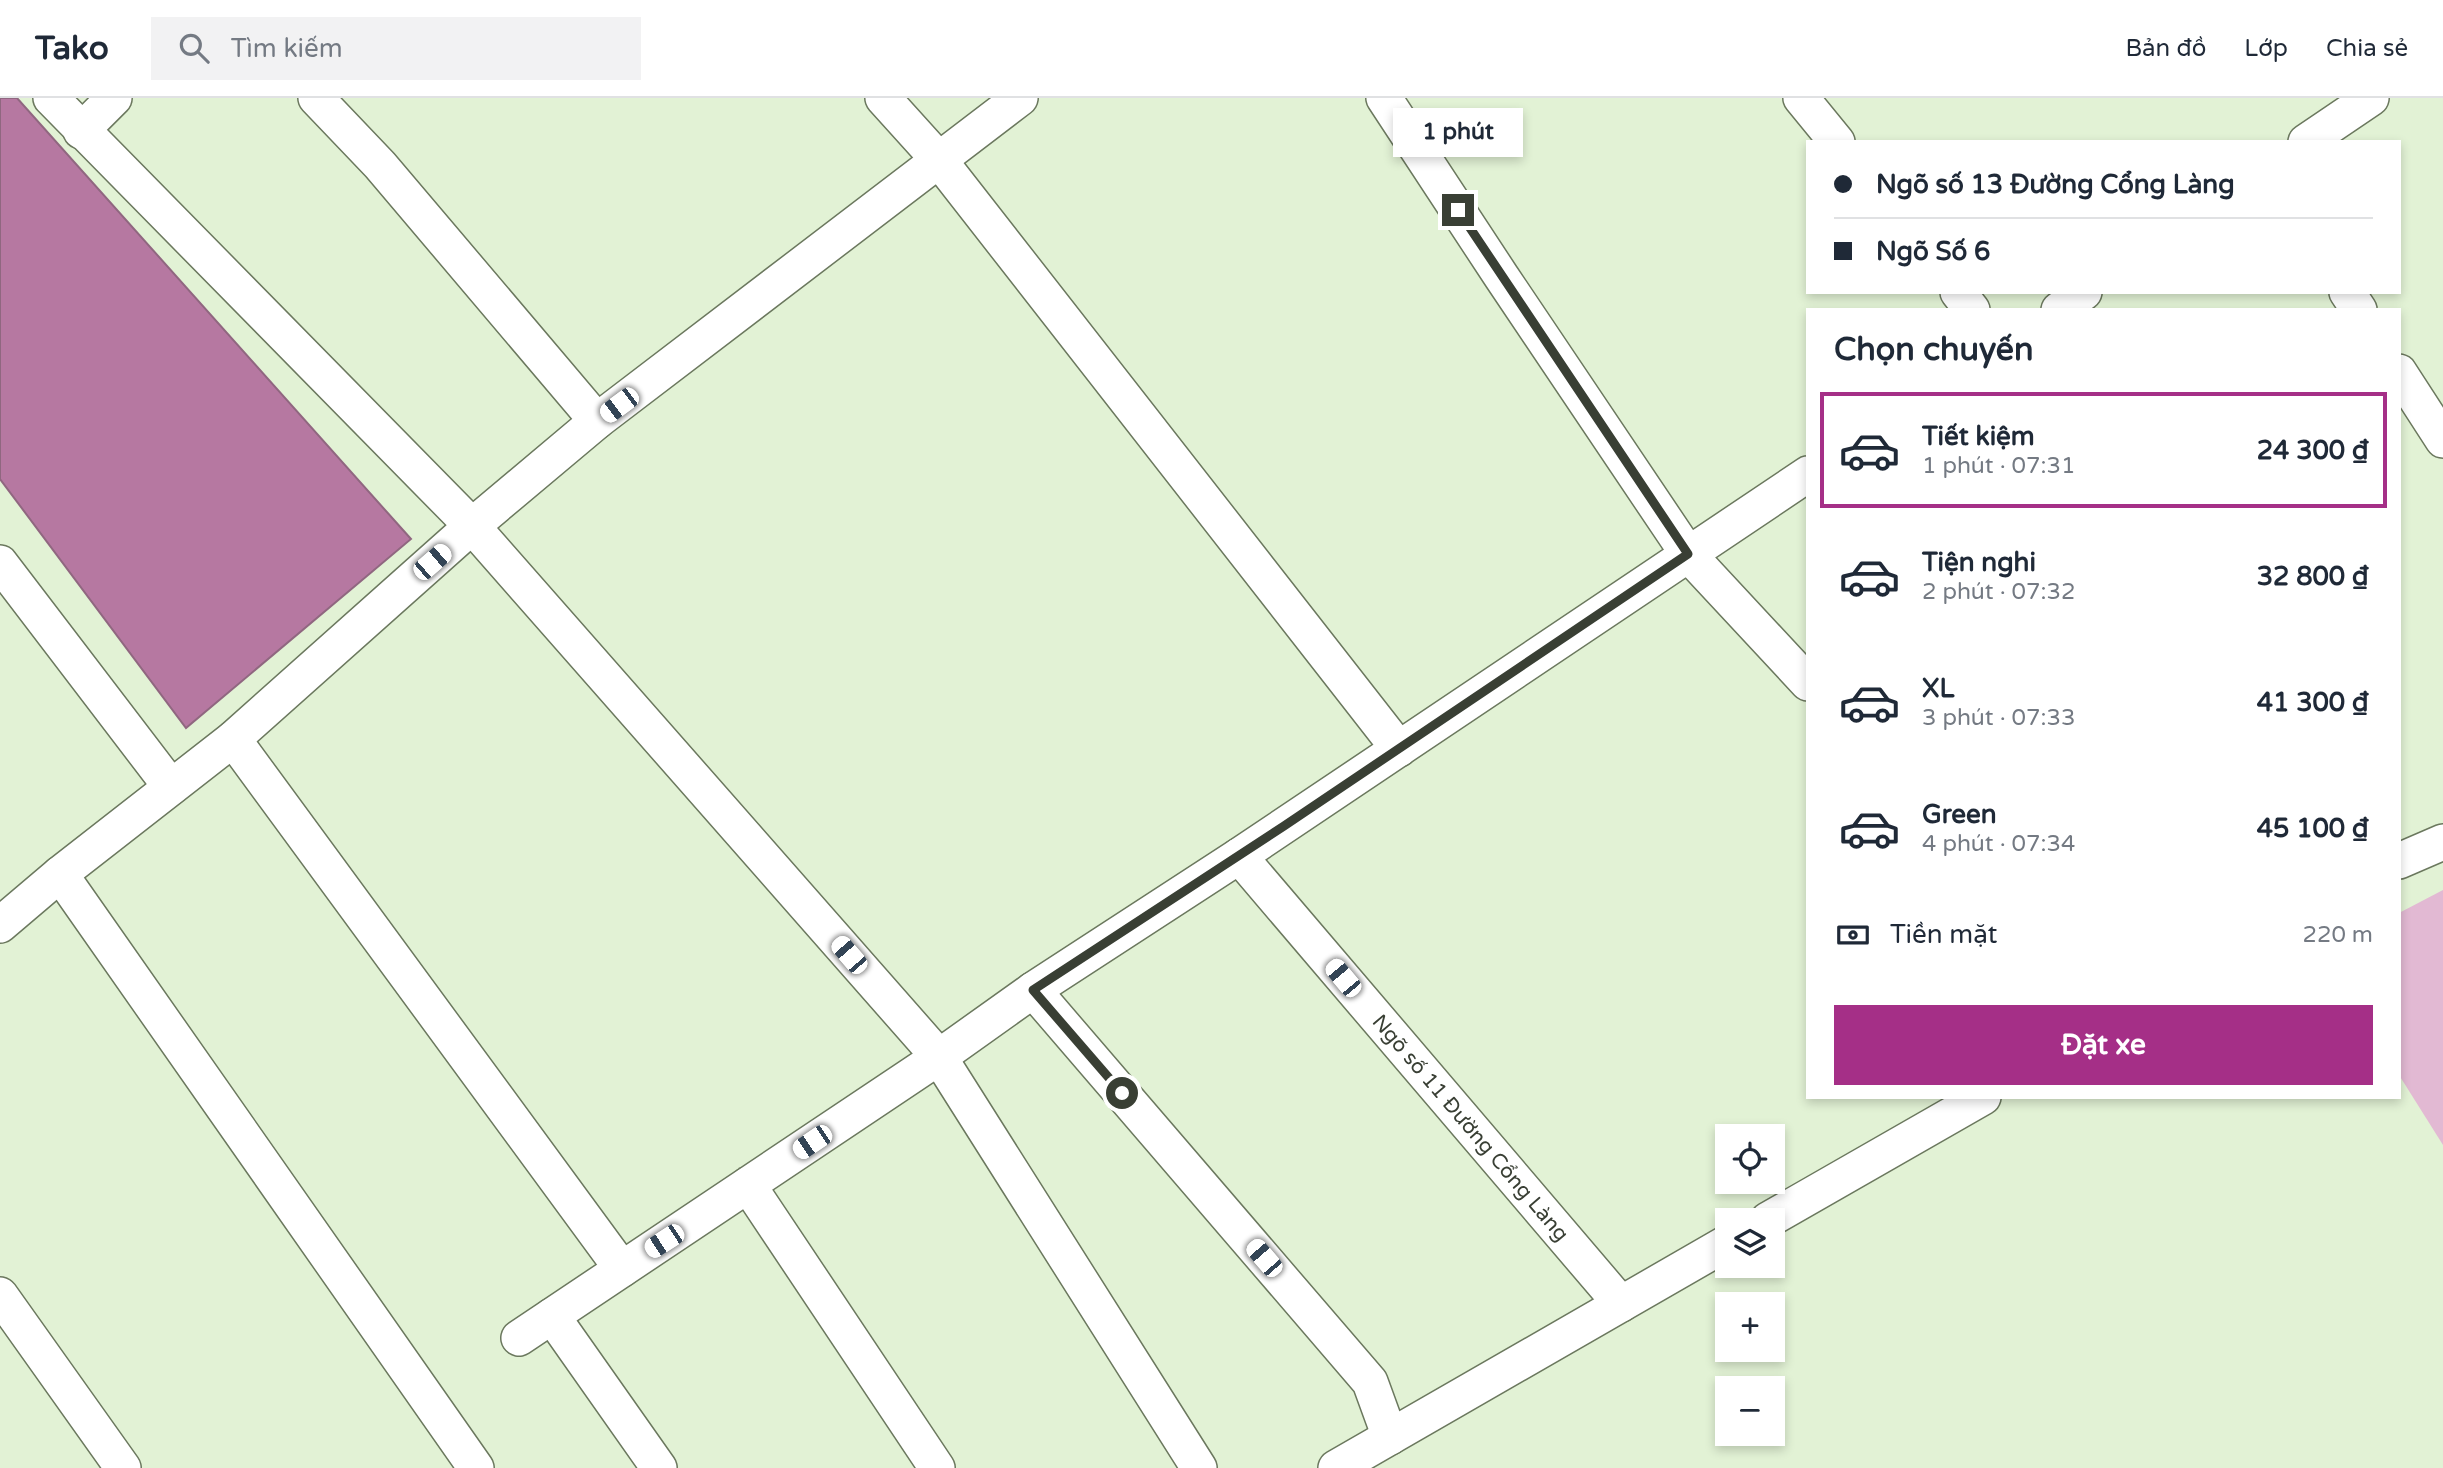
<!DOCTYPE html>
<html lang="vi">
<meta charset="utf-8">
<style>
body{margin:0;font-family:"Varela Round",sans-serif;background:#f2f2f3;color:#1f2937;height:100vh;display:flex;flex-direction:column;font-size:26px;white-space:nowrap}
*{box-sizing:border-box;margin:0}
p{font-size:23px;color:#747a83}
.icon{flex:none;width:38px;height:38px;fill:none;stroke:currentColor;stroke-width:2;stroke-linecap:round;stroke-linejoin:round}
.map{position:relative;flex:1;overflow:hidden}
.drawer{position:absolute;left:1806px;top:210px;width:595px;height:791px;display:flex;flex-direction:column;background:#fff;border-radius:0px;box-shadow:0 4px 10px #0003}
.drawer>*{flex:none}
.top-card{position:absolute;left:1806px;top:42px;width:595px;height:154px;border-radius:0px;box-shadow:0 4px 10px #0003;display:grid;align-content:center;height:154px;padding:0 28px;background:#fff}
.buttons{position:absolute;left:1715px;top:1026px;display:grid;gap:14px}
.buttons a{display:grid;place-items:center;width:70px;height:70px;border-radius:0px;background:#fff;box-shadow:0 4px 10px #0003;font-size:35px}
.end{position:absolute;width:32px;height:32px;margin:-16px;border:9px solid #393f34;background:#fff;box-shadow:0 0 0 4px #fff}
.from{border-radius:50%}
.bubble{position:absolute;height:49px;border-radius:0px;background:#fff;box-shadow:0 4px 10px #0003;font-size:23px;font-weight:700;line-height:49px;text-align:center}
.car{position:absolute;width:21px;height:42px;margin:-21px -10px;border-radius:9px;box-shadow:0 0 5px 2px #0007;background:linear-gradient(#fff 24%,#345 0 40%,#fff 0 76%,#345 0 86%,#fff 0)}
.top-card b{display:flex;align-items:center;gap:24px;height:66px;font-size:26px}
.top-card b+b{border-top:2px solid #e0e1e3}
.top-card i{width:18px;height:18px;background:#1f2937}
ul{padding:0;list-style:none}
li{display:flex;align-items:center;gap:21px;height:116px;margin:0 14px 10px;padding:0 14px;border:4px solid transparent;border-radius:0px}
li div{flex:1}
li b{display:block;font-size:26px}
li em{font-style:normal;font-weight:700}
li.selected{border-color:#a52f87}
li>.icon{width:63px;height:63px;stroke-width:1.5}
h2{padding:0 28px;font-size:32px;line-height:84px}
.pay{display:flex;align-items:center;gap:18px;height:77px;padding:0 28px;font-size:26px}
.pay p{margin-inline-start:auto}
.cta{display:flex;gap:14px;margin-top:auto;padding:14px 28px}
.cta a{flex:1;height:80px;border-radius:0px;background:#a52f87;color:#fff;font-size:28px;font-weight:700;line-height:80px;text-align:center}
header{display:flex;align-items:center;gap:42px;box-sizing:border-box;height:98px;padding:0 35px;background:#fff;border-bottom:2px solid #e0e1e3}
header strong{font-size:33px}
nav{display:flex;gap:38px;margin-inline-start:auto;font-size:24px}
.search{width:490px;height:63px;background:#f2f2f3;display:flex;align-items:center;gap:18px;box-sizing:border-box;padding:0 24px;border-radius:0px;color:#747a83;font-size:26px}
.map>svg:first-child{display:block}
.green{fill:#e2b9d3}
.water{fill:#b678a1;stroke:#906780;stroke-width:2}
.lines{fill:none;stroke-linecap:round;stroke-linejoin:round}
.minor-casing{stroke:#6b785e;stroke-width:38}
.minor{stroke:#fff;stroke-width:35}
.route{stroke:#393f34;stroke-width:9}
.labels{text-anchor:middle;dominant-baseline:central;stroke-width:5;stroke-linejoin:round;paint-order:stroke}
.street-label{font-size:21px;fill:#393f34;stroke:#e2f2d5}
</style>
<header>
<strong>Tako</strong>
<div class="search"><svg class="icon" aria-label="search" viewBox="0 0 24 24"><circle cx="10" cy="10" r="6"/><path d="M15 15l6 6"/></svg>Tìm kiếm</div>
<nav><a>Bản đồ</a><a>Lớp</a><a>Chia sẻ</a></nav>
</header>
<div class="map">
<svg width="2443" height="1370" viewBox="0 0 2443 1370">
<rect width="100%" height="100%" fill="#e2f2d5"/>
<polygon class="green" points="2443,792 2443,1047 2399,977 2399,815"/>
<polygon class="water" points="0,0 17,0 411,441 186,630 0,381"/>
<g class="lines">
<g class="minor-casing">
<g id="minor">
<polyline points="51,0 472,428 939,959 1199,1370"/>
<polyline points="316,0 380,67 597,323"/>
<polyline points="883,0 939,62 1399,651"/>
<polyline points="1384,0 1501,178 1688,456 1808,585"/>
<polyline points="1801,0 1837,44"/>
<polyline points="81,33 114,0"/>
<polyline points="2306,44 2371,0"/>
<polyline points="1958,194 1972,212"/>
<polyline points="2347,194 2359,212"/>
<polyline points="2059,212 2084,194"/>
<polyline points="2399,274 2443,342"/>
<polyline points="0,465 171,689"/>
<polyline points="233,641 622,1171"/>
<path id="s1" d="M1239,758L1621,1206"/>
<polyline points="2399,763 2443,744"/>
<polyline points="60,776 476,1370"/>
<polyline points="0,827 60,776 233,641 472,428 597,323 1020,0"/>
<polyline points="1033,892 1370,1284 1390,1339"/>
<polyline points="748,1087 937,1370"/>
<polyline points="1768,1122 1983,999"/>
<polyline points="0,1197 123,1370"/>
<polyline points="552,1218 659,1370"/>
<polyline points="519,1240 939,959 1033,892 1239,758 1808,376"/>
<polyline points="1336,1370 1727,1145"/>
</g>
</g>
<use href="#minor" class="minor"/>
</g>
<g class="lines">
<polyline class="route" points="1122,995 1033,892 1284,728 1688,456 1458,112"/>
</g>
<g class="labels">
<g class="street-label">
<text stroke="none"><textPath href="#s1" startOffset="357">Ngõ số 11 Đường Cổng Làng</textPath></text>
</g>
</g>
</svg>
<div class="buttons">
<a><svg class="icon" aria-label="locate" viewBox="0 0 24 24"><circle cx="12" cy="12" r="6"/><path d="M12 2v4M12 18v4M2 12h4M18 12h4"/></svg></a>
<a><svg class="icon" aria-label="layers" viewBox="0 0 24 24"><path d="M12 4l9 5-9 5-9-5zM3 14l9 5 9-5"/></svg></a>
<a>+</a>
<a>−</a>
</div>
<i class="end from" style="left:1122px;top:995px"></i>
<i class="end" style="left:1458px;top:112px"></i>
<div class="bubble" style="left:1393px;top:10px;width:130px">1 phút</div>
<i class="car" style="left:619px;top:307px;rotate:233deg"></i>
<i class="car" style="left:432px;top:464px;rotate:49deg"></i>
<i class="car" style="left:849px;top:857px;rotate:319deg"></i>
<i class="car" style="left:1343px;top:880px;rotate:320deg"></i>
<i class="car" style="left:812px;top:1044px;rotate:236deg"></i>
<i class="car" style="left:664px;top:1143px;rotate:237deg"></i>
<i class="car" style="left:1264px;top:1160px;rotate:319deg"></i>
<div class="top-card">
<b><i class="from"></i>Ngõ số 13 Đường Cổng Làng</b>
<b><i></i>Ngõ Số 6</b>
</div>
<section class="drawer">
<h2>Chọn chuyến</h2>
<ul>
<li class="selected"><svg class="icon" aria-label="car" viewBox="0 0 24 24"><path d="M5 17H2v-5l4-1 3-4h7l3 4 3 1v5h-3M9 17h6M6 11h13"/><circle cx="7" cy="17" r="2"/><circle cx="17" cy="17" r="2"/></svg><div><b>Tiết kiệm</b><p>1 phút · 07:31</p></div><em>24 300 ₫</em></li>
<li><svg class="icon" aria-label="car" viewBox="0 0 24 24"><path d="M5 17H2v-5l4-1 3-4h7l3 4 3 1v5h-3M9 17h6M6 11h13"/><circle cx="7" cy="17" r="2"/><circle cx="17" cy="17" r="2"/></svg><div><b>Tiện nghi</b><p>2 phút · 07:32</p></div><em>32 800 ₫</em></li>
<li><svg class="icon" aria-label="car" viewBox="0 0 24 24"><path d="M5 17H2v-5l4-1 3-4h7l3 4 3 1v5h-3M9 17h6M6 11h13"/><circle cx="7" cy="17" r="2"/><circle cx="17" cy="17" r="2"/></svg><div><b>XL</b><p>3 phút · 07:33</p></div><em>41 300 ₫</em></li>
<li><svg class="icon" aria-label="car" viewBox="0 0 24 24"><path d="M5 17H2v-5l4-1 3-4h7l3 4 3 1v5h-3M9 17h6M6 11h13"/><circle cx="7" cy="17" r="2"/><circle cx="17" cy="17" r="2"/></svg><div><b>Green</b><p>4 phút · 07:34</p></div><em>45 100 ₫</em></li>
</ul>
<div class="pay"><svg class="icon" aria-label="cash" viewBox="0 0 24 24"><path d="M3 7h18v10H3z"/><circle cx="12" cy="12" r="2"/></svg>Tiền mặt<p>220 m</p></div>
<div class="cta"><a>Đặt xe</a></div>
</section>
</div>
